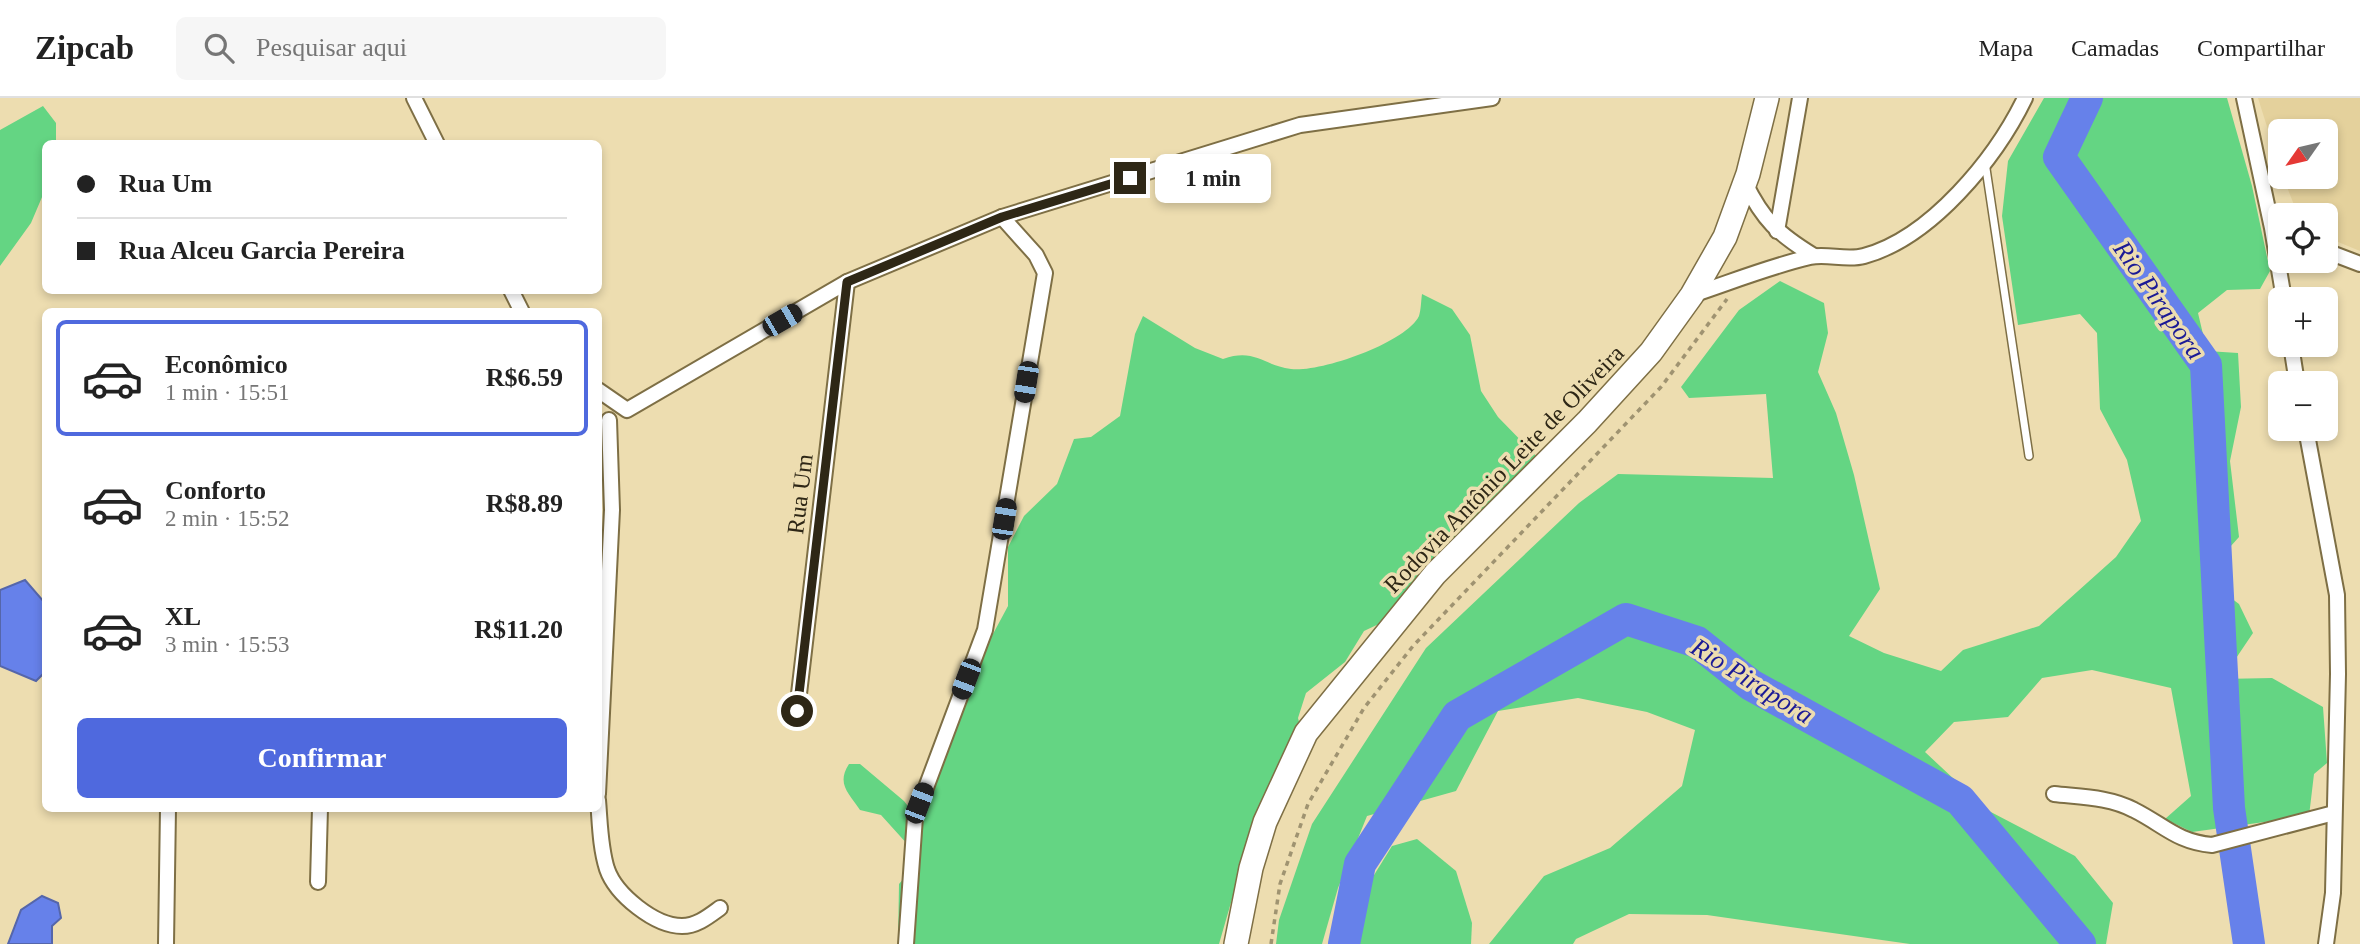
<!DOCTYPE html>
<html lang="pt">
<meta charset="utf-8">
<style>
body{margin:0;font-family:Georgia,serif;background:#f6f6f6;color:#222;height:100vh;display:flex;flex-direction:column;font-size:26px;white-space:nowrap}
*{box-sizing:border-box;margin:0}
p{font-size:23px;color:#767676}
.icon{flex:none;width:38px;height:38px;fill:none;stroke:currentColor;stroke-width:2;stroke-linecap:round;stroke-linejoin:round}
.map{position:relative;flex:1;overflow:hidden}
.details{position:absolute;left:42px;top:210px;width:560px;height:504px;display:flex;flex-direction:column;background:#fff;border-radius:10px;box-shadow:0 4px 10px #0003}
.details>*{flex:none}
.top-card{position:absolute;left:42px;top:42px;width:560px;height:154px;border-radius:10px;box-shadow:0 4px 10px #0003;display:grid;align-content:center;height:154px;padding:0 35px;background:#fff}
.needle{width:46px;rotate:236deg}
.buttons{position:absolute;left:2268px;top:21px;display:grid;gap:14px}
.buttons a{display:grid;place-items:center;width:70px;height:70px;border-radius:10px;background:#fff;box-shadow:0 4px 10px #0003;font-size:35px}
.end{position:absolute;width:32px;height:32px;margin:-16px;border:9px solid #2e2716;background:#fff;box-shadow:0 0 0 4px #fff}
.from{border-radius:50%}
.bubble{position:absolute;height:49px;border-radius:10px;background:#fff;box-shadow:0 4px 10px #0003;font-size:23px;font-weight:700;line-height:49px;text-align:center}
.car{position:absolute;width:21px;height:42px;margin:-21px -10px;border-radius:9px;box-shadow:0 0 5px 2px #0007;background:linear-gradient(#222 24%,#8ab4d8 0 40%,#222 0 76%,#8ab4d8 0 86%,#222 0)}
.top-card b{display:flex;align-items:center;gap:24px;height:66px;font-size:26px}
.top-card b+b{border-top:2px solid #e0e0e0}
.top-card i{width:18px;height:18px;background:#222}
ul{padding:12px 0 0;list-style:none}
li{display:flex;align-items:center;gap:21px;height:116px;margin:0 14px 10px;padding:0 21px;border:4px solid transparent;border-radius:10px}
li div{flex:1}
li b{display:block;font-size:26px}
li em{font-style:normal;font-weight:700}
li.selected{border-color:#4f69de}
li>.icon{width:63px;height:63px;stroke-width:1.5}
.action{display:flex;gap:14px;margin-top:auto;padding:14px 35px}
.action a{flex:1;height:80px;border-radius:10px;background:#4f69de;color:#fff;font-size:28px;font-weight:700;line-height:80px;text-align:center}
header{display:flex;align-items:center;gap:42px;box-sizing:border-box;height:98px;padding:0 35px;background:#fff;border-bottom:2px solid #e0e0e0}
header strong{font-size:33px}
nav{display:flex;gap:38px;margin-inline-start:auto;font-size:24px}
.search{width:490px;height:63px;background:#f6f6f6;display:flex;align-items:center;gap:18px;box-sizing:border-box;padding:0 24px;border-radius:10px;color:#767676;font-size:26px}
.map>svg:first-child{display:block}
.built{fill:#e4d19c}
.green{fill:#64d583}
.water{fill:#6681ea;stroke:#56a;stroke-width:2}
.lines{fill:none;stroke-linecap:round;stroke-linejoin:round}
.river{stroke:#6681ea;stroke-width:32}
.service-casing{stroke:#7e6f45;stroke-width:10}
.minor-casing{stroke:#7e6f45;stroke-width:18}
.primary-casing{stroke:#7e6f45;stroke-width:26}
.path{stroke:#9f9371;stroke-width:3.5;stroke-dasharray:5 5;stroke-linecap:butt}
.service{stroke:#fff;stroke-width:7}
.minor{stroke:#fff;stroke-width:14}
.primary{stroke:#fff;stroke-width:23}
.route{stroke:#2e2716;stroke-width:9}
.labels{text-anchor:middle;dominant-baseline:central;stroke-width:7;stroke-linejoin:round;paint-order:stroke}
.street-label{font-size:24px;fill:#2e2716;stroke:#edddb0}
.water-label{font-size:26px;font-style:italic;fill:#1b1a96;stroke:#edddb0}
</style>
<header>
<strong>Zipcab</strong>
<div class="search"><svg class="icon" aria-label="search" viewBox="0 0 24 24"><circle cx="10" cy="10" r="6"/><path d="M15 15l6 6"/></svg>Pesquisar aqui</div>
<nav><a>Mapa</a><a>Camadas</a><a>Compartilhar</a></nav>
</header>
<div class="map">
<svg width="2360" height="846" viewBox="0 0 2360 846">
<rect width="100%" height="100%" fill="#edddb0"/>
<polygon class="built" points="2258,0 2360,0 2360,153 2326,139 2326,117 2298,117 2283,79 2326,79 2326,33 2280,33 2280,70"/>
<g class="green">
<polygon points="2044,0 2227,0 2252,88 2270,173 2260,191 2227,192 2198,215 2207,253 2238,255 2241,309 2230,363 2239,439 2203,479 2239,506 2253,535 2222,581 2272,580 2323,609 2327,665 2314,676 2309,718 2192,734 2165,721 2191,698 2171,590 2092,572 2042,580 2008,619 1954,624 1925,654 1987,712 2075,758 2113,805 2106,846 1910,846 1707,817 1629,816 1576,841 1573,846 1489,846 1544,778 1610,750 1682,688 1695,632 1647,614 1578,600 1498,613 1456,693 1367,718 1338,790 1322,846 1276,846 1279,822 1312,726 1426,550 1579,405 1618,376 1773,380 1766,296 1689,300 1681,289 1739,212 1780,183 1824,205 1828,235 1818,274 1836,315 1854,377 1880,491 1849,538 1884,555 1941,573 1963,552 2039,528 2116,459 2141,423 2127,362 2100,311 2097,235 2080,216 2018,227 2002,118 2008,63"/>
<polygon points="43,8 56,25 56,45 46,46 45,92 31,125 0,168 0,32"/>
<path d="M1422,196L1452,211L1470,237L1481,293L1498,319L1536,358L1517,388L1398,517L1364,533L1345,564L1306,595L1298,620L1307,654L1245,756L1219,846H898L899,786L917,765L909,748L881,717L860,712C849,695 836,686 849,666H860L904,703L917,720L925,718L938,666L972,575L1008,508V449L1024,418L1057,386L1074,341L1091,339L1120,318L1135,236L1143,218L1195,250L1223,261C1255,250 1262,267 1291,271C1319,275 1406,245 1419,218C1421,212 1421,203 1422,196Z"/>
<polygon points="1417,741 1456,773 1472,825 1471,846 1358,846 1366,790 1392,748"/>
</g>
<g class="water">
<polygon points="25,482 45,505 45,574 36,583 0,568 0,492"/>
<polygon points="42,798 58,805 61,820 52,828 52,846 8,846 21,812"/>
</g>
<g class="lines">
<g class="river">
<polyline points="2087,0 2059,59 2206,267 2229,710 2249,846"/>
<polyline points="1344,846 1360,766 1457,618 1626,521 1697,544 1751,587 1960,702 2080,846"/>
</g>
<g class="service-casing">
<polyline id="service" points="1985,64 2029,358"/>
</g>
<g class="minor-casing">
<g id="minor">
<polyline points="414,0 437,46"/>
<polyline points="2244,0 2272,130 2284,201"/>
<path d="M1745,85C1763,122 1778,136 1814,158"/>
<polyline points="1777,133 1800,0"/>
<polyline points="2326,153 2360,166"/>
<polyline points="511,192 522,214"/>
<path d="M1692,197C1731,184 1771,168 1810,159C1827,155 1846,163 1864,158C1931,140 1996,60 2025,0"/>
<polyline points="2291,247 2297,285"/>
<polyline points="598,292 627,312 847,184 1002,119 1300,27 1492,0"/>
<polyline points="2306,331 2337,497 2338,576 2333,795 2326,846"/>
<polyline points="797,613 847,184"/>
<polyline points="598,696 612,412 609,322"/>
<path d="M2054,696C2081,699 2110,699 2134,712C2164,727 2177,744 2212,747L2334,715"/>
<path d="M598,702C600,725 600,749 607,771C616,797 655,828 682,828C697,828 709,818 720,810"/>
<polyline points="318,784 320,710"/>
<polyline points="166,846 168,710"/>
<polyline points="906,846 915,719 985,532 1045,175 1036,157 1002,119"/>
</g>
</g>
<g class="primary-casing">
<polyline id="primary" points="1236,846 1251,770 1265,724 1306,635 1435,476 1587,324 1651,254 1692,197 1725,139 1748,76 1767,0"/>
</g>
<polyline class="path" points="1271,846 1280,786 1308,706 1364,610 1413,548 1661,289 1727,201"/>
<use href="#service" class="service"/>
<use href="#minor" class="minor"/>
<use href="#primary" class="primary"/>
</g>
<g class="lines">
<polyline class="route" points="797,613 847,184 1002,119 1130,80"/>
</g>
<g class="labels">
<g class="street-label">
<text transform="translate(1504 371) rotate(-46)">Rodovia Antônio Leite de Oliveira</text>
<text transform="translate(800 396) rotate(-83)">Rua Um</text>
</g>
<g class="water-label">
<text transform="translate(2159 202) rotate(55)">Rio Pirapora</text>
<text transform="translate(1752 583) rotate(32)">Rio Pirapora</text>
</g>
</g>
</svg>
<div class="buttons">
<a><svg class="needle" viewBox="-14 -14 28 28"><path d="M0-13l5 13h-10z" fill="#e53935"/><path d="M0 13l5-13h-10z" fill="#767676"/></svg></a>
<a><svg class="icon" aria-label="locate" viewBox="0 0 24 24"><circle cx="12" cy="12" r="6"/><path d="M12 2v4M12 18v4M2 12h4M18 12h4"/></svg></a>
<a>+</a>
<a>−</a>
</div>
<i class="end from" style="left:797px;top:613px"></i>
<i class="end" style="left:1130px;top:80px"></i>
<div class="bubble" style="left:1155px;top:56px;width:116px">1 min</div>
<i class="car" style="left:782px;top:222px;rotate:60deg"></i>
<i class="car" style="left:1026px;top:284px;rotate:189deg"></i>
<i class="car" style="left:1004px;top:421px;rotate:9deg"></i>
<i class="car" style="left:966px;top:581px;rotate:201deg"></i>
<i class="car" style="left:919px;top:705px;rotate:21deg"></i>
<div class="top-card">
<b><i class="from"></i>Rua Um</b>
<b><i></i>Rua Alceu Garcia Pereira</b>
</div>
<section class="details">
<ul>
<li class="selected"><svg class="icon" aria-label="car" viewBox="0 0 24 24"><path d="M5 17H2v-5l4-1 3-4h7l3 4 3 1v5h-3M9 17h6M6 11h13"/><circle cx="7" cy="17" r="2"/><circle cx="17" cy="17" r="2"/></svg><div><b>Econômico</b><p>1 min · 15:51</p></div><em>R$6.59</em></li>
<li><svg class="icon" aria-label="car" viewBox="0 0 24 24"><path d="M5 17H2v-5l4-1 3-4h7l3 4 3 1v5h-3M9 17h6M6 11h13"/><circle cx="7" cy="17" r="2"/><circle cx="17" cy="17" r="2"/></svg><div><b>Conforto</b><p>2 min · 15:52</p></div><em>R$8.89</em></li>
<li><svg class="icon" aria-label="car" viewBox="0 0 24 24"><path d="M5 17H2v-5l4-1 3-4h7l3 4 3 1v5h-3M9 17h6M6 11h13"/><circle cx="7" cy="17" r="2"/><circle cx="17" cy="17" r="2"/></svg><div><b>XL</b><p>3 min · 15:53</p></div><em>R$11.20</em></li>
</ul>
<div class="action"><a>Confirmar</a></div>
</section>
</div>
